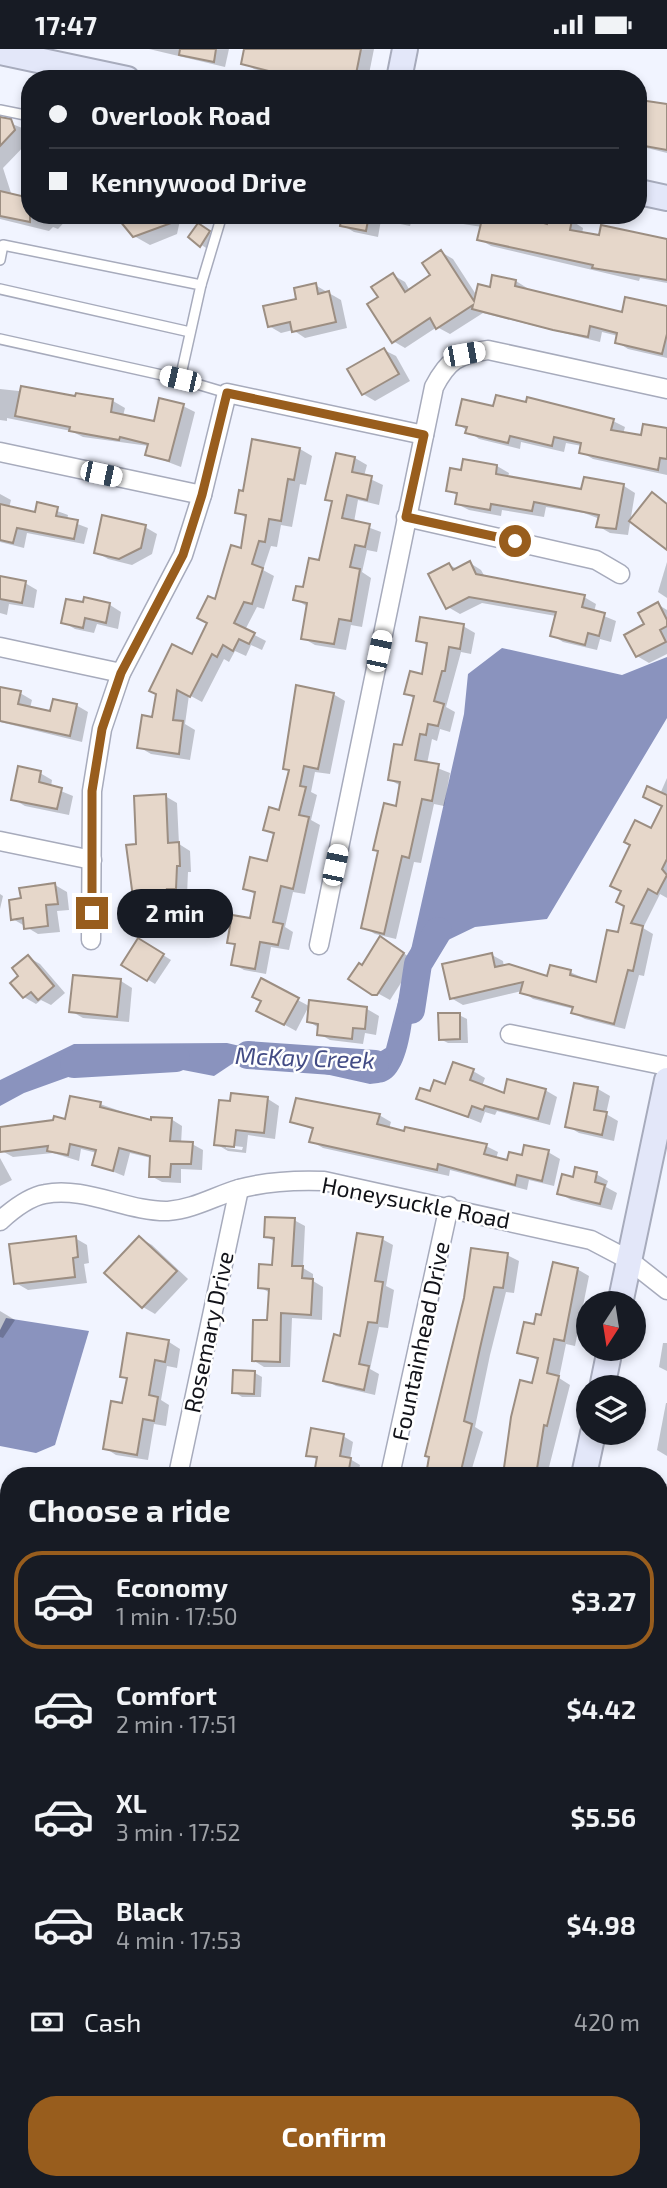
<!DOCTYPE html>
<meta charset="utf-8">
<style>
body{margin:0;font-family:"Exo 2",sans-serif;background:#20242c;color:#f1f3f6;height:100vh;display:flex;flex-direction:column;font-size:26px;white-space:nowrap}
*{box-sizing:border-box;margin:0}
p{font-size:23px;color:#9ea1a6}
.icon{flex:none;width:38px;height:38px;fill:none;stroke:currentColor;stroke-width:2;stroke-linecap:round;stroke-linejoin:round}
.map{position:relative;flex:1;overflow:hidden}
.sheet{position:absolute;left:0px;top:1418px;width:668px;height:723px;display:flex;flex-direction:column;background:#171b24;border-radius:28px 28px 0 0;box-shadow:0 4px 10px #0003}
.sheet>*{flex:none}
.guide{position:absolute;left:21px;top:21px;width:626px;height:154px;border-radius:28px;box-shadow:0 4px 10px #0003;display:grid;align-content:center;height:154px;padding:0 28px;background:#171b24}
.needle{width:46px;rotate:192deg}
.buttons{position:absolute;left:576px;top:1242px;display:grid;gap:14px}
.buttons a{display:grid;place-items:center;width:70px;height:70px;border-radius:50%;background:#171b24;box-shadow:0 4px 10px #0003;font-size:35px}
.end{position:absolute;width:32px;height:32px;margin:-16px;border:9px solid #985d1d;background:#fff;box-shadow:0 0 0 4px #fff}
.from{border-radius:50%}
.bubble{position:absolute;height:49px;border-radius:24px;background:#171b24;box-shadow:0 4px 10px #0003;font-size:23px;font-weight:700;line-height:49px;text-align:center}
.car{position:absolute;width:21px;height:42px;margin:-21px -10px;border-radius:9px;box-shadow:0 0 5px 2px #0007;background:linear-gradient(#fff 24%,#345 0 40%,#fff 0 76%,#345 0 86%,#fff 0)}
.guide b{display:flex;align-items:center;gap:24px;height:66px;font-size:26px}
.guide b+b{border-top:2px solid #363941}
.guide i{width:18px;height:18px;background:#f1f3f6}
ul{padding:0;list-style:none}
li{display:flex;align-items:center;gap:21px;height:98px;margin:0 14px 10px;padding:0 14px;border:4px solid transparent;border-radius:28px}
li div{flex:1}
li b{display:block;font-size:26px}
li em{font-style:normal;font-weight:700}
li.on{border-color:#985d1d}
li>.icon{width:63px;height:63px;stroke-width:1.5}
h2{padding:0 28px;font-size:32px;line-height:84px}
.pay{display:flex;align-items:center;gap:18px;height:77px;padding:0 28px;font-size:26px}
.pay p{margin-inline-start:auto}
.action{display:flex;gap:14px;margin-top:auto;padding:14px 28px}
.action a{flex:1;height:80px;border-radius:28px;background:#985d1d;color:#fff;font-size:28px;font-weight:700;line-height:80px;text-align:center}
.status{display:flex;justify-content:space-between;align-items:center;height:49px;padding:0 35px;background:#171b24;direction:ltr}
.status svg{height:19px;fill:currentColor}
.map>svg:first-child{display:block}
.water{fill:#8a93be}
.shadow{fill:#0003;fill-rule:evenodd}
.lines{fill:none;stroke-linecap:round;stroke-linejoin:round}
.river{stroke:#8a93be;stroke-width:28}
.building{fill:#e6d7ca;stroke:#9c8e82;stroke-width:2}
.lane-casing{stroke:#a7abbc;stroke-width:12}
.street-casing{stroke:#a7abbc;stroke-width:21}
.secondary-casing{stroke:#a7abbc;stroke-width:28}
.lane{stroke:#fff;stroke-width:9}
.street{stroke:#fff;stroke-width:18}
.secondary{stroke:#e3e7f9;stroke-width:24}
.route{stroke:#985d1d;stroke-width:9}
.labels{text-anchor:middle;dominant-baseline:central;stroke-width:5;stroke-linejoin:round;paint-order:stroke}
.street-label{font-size:23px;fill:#121319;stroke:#fff}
.water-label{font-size:24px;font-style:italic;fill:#434c85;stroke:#fff}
</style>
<div class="status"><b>17:47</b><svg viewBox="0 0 49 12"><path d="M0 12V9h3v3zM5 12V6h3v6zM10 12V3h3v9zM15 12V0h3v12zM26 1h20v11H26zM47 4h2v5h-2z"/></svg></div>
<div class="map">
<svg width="667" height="2139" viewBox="0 0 667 2139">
<rect width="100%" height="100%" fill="#f1f4ff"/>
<g class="water">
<polygon points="502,599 622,626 667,608 667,669 547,870 475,878 446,892 430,915 408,914 464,665 468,625"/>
<path d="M406,922H417C414,948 413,1021 386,1032C382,1034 375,1034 370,1035L244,1007L214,1027L121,1009L24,1044L0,1057V1031L74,995L227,994L310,1013L361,1014L386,999Z"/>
<polygon points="6,1269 89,1282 55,1396 36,1404 0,1397 0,1281"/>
</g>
<g class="shadow">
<polygon points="149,0 229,0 225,18"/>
<polygon points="246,0 374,0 368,30 291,30 254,20 243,14"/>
<polygon points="449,22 478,30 447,30"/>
<polygon points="641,53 667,57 667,104 639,97"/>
<polygon points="0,70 27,81 30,91 3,119 12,147 30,166 71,166 58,180 53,178 49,182 0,170"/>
<polygon points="119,166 233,166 221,177 181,167 177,185 150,196 134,187"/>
<polygon points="274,166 322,166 320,175"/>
<polygon points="344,166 532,166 530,172 549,177 572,172 583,179 582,185 667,191 667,234 640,229 639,232 491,197 479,190 482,178 413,167 410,177 381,171 378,188 354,183 342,176"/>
<polygon points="206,180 216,188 209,201 190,188"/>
<polygon points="441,203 453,210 477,247 516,232 527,239 527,242 623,265 667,260 667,309 628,300 617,293 618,287 602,283 600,293 483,264 450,285 437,278 405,299 393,292 380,248 393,226 405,233 410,242 433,227"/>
<polygon points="315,236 341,251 347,279 305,289 293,281 281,284 269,277"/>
<polygon points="384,301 396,307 410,332 375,352 363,345"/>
<polygon points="0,340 113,352 125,359 123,367 155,374 183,357 195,363 181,418 147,405 149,397 83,388 71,382 7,369 7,372 0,371"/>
<polygon points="495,360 613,372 625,378 623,385 642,388 667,381 667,426 593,410 581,403 582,397 566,394 564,403 521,393 520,400 479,390 458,375"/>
<polygon points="253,392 300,400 312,407 306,436 300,435 292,478 281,476 277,498 271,497 263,521 274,527 264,560 257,558 245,581 266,592 262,601 251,596 246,607 235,602 229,613 224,610 202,653 189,646 185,675 195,681 190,711 151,705 139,698 193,608 242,501 248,470 237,463 244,444"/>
<polygon points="355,409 367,416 364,427 383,436 379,456 358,451 354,473 381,483 377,503 367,501 362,523 371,529 362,578 351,576 346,601 315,596 303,589 308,558 295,550 320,513 334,453 327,450"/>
<polygon points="497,417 509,424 508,429 583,442 624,437 635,444 628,486 610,484 598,477 600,470 584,464 546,458 544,468 502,461 501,467 469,461 457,455 459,447 448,441 463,423"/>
<polygon points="0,445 11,451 9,459 36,465 38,455 68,466 67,471 88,479 84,495 27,484 24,499 0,493"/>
<polygon points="145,478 157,485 152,505 132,516 108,510 96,503"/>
<polygon points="667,513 667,549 658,543"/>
<polygon points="470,514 481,521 485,528 584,548 596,555 594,563 616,572 611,593 600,590 597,601 563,593 552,586 556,567 482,554 460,565 448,558 449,516 458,520"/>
<polygon points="0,529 25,534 37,541 34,559 9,555 7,566 0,564"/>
<polygon points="657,555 667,561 667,605 649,614 637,607 646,576"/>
<polygon points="110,556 121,563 118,580 97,575 94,584 75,580 63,573"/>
<polygon points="463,577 475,584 471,605 461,603 446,658 455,663 450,683 440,680 437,692 432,690 427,715 450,724 444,757 434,755 421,814 414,813 396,890 375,885 363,878 397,759 401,737 390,731 403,698 415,650 406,644 423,628 428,597 418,591"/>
<polygon points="0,640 20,644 32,651 30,659 52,664 76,656 88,663 82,693 0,673"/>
<polygon points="333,645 345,652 330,725 315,723 311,743 317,746 311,771 320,776 305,845 293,843 285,878 293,883 289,901 271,898 266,925 244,921 233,915 236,897 229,893 251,871 256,846 245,839 268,814 275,786 265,781 280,763 291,722 285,719"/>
<polygon points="40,724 52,731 51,738 73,747 69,766 25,757 13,750"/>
<polygon points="667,729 667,849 660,845 643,879 653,885 644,927 639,926 625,980 585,970 573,964 574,960 533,950 522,942 463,956 451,949 492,906 503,912 504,918 548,929 570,923 597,935 620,885 652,781 664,757 660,745"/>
<polygon points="165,747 177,754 179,795 190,802 191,823 188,823 187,846 177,845 183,869 149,877 138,870 138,797"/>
<polygon points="55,836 67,843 69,861 57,862 60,883 38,885 13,870 22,850"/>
<polygon points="0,845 3,847 0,860"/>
<polygon points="139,891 171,911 155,935 124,916"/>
<polygon points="393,897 415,912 390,951 350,929"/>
<polygon points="28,908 40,915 65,944 51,956 41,951 36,955 24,948"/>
<polygon points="121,932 132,939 129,973 83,969 71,962"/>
<polygon points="262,932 309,957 296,982 258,961 263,952"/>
<polygon points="311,953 367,960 379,967 376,986 365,984 363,995 330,991 319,985 319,979 308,972"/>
<polygon points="459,966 467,970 468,994 448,994 440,990"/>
<polygon points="473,1022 485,1029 482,1037 505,1046 545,1041 557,1048 550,1076 497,1062 495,1066 485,1063 481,1074 418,1049"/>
<polygon points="575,1036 598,1040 610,1047 606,1065 618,1072 614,1092 579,1084 567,1077"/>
<path d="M268,1050L279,1057L275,1090L248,1086L246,1104L228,1102L216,1095ZM226,1096L243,1098L242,1101L226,1099Z"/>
<polygon points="100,1055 152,1073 171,1070 182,1077 181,1095 192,1095 203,1101 202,1121 181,1120 181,1134 162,1133 151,1127 151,1109 130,1104 124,1127 94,1115 97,1104 81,1100 79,1112 53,1104 13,1108 2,1102 0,1079 66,1072"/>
<polygon points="379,1066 391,1073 389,1080 486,1097 498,1103 496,1110 509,1113 548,1103 560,1110 554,1137 529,1131 527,1141 450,1121 449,1127 323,1099 311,1092 314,1081 292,1072"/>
<polygon points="0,1109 12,1131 0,1137"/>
<polygon points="596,1125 608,1132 606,1138 617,1144 612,1161 571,1151 559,1144 574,1130"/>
<polygon points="294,1171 305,1177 303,1219 313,1225 313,1232 323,1238 322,1271 292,1269 290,1318 264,1318 253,1311 269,1273 270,1244 260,1238 274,1218 275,1193 266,1187"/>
<polygon points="75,1189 87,1196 89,1214 84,1215 87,1234 28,1241 16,1234"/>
<polygon points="140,1189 152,1196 188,1230 155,1265 143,1258"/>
<polygon points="382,1190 393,1196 386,1237 394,1241 388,1279 379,1278 370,1320 379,1325 375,1346 336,1337 325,1331"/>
<polygon points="507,1206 519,1212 514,1244 506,1243 490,1306 475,1378 483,1383 470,1426 428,1426 466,1249"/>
<polygon points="577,1220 589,1227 575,1297 566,1295 559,1329 570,1336 547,1426 507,1426 513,1368 534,1336 540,1312 519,1303"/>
<polygon points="0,1262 15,1271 3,1289 0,1288"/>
<polygon points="169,1293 180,1300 177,1319 167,1317 161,1351 169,1356 166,1377 154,1375 148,1411 116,1406 105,1399 124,1356 128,1331 122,1327"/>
<polygon points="663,1294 667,1294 667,1322 659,1318"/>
<polygon points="255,1324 262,1328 261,1348 242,1348 234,1343"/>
<polygon points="666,1354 667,1354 667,1407 657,1401"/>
<polygon points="343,1387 353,1393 350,1410 360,1416 358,1426 316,1424 318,1411 308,1406"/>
<polygon points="225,1420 255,1422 262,1426 224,1426"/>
<polygon points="660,1433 667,1435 667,1473 663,1484 660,1484"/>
<polygon points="0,1471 9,1473 9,1501 0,1499"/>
<polygon points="660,1509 667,1513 667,1536 661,1561"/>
<polygon points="0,1573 9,1575 9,1624 0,1623"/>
<polygon points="667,1704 667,1728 661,1724"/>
<polygon points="0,1766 9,1768 9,1819 4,1836 9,1837 9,1870 0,1868"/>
<polygon points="667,1978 667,2028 660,2037 660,1987"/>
<polygon points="0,1981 9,1983 9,2049 0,2047"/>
<polygon points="34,2132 74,2132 77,2139 19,2139"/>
<polygon points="397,2132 430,2132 424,2139 390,2139"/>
<polygon points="540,2132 600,2132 607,2137 541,2139 537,2135"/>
</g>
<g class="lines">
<g class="river">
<polyline points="411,961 418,915 438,882"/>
<polyline points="248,1006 375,1015"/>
<polyline points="74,1015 176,1009"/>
</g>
</g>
<g class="building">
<polygon points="180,0 216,0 214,13 179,6"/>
<polygon points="244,0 361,0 355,30 300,30 241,15"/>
<polygon points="640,51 667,55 667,101 639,96"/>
<polygon points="0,68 11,70 15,81 0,97"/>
<polygon points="0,142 30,149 30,173 0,167"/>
<polygon points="115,166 184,166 185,169 133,188"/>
<polygon points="342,166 369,166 366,182 340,177"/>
<polygon points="483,166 518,166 547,175 550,166 572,171 570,181 599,186 601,176 667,190 667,231 592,219 593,216 477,191"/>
<polygon points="198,174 210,182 200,198 188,188"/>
<polygon points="441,201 474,252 478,235 490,238 492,226 516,231 515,237 622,263 625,248 667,257 667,285 662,305 615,294 617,284 590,277 588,288 553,281 472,260 473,256 436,280 430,269 392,294 367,255 378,248 371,238 393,224 405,243 430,226 422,214"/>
<polygon points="316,234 318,245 329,242 336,273 292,283 290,273 268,278 263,257 296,250 294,239"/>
<polygon points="384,299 399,325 362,346 347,320"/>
<polygon points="21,337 75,347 76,344 113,350 111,363 154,372 159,349 184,355 169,412 145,406 148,395 120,388 119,391 69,382 70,378 15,367"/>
<polygon points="496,346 526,353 527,348 614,370 611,381 641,386 643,375 667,379 667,410 660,409 658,421 579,404 581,394 554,388 552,397 510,387 508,394 465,384 467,378 456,376 462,350 493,357"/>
<polygon points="252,390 300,399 294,431 288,430 281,472 269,470 265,493 259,492 252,515 263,519 252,555 244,553 234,574 255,584 249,595 239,590 233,602 223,596 217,608 212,605 190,648 177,641 173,671 183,672 179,705 137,699 142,666 152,668 156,645 149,642 172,595 192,605 207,574 197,569 208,547 215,550 231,496 241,499 246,466 235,464 239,441 243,442"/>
<polygon points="336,404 355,408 352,423 372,427 367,451 347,446 342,469 370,475 365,498 355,496 350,518 360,520 351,572 339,570 334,595 301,590 307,554 293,551 296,537 303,538 309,509 319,511 332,452 325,451"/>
<polygon points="463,410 497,416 496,425 581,440 584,428 624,435 616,480 596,478 599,466 534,453 532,462 491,455 490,461 455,455 457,444 446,442 450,419 461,421"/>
<polygon points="652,443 667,455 667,501 629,472"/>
<polygon points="37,453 58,458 56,467 78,471 74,490 17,479 13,494 0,491 0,455 35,463"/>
<polygon points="102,466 146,476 141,499 119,510 94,504"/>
<polygon points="470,512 476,525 585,546 582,558 605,564 599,587 588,584 585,596 550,587 556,563 469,548 446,560 428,525 449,514 453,521"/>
<polygon points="0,527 26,532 22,554 0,550"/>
<polygon points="84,548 110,554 106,574 85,569 83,579 61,574 66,550 83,553"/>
<polygon points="658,553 667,571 667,577 660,581 666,593 636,608 624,586 644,575 638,564"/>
<polygon points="420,568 464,575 460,600 449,598 445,622 442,622 434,652 444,655 438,677 428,675 426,686 420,685 415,711 439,715 432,752 422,750 409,809 402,807 384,885 361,879 378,802 373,801 384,754 396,757 400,733 388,731 394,695 402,696 414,647 404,645 410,622 422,625 427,594 416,592"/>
<polygon points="296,636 334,644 318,720 304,717 300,737 306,738 299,766 309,768 293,840 281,837 273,873 283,875 278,896 260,893 255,920 231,916 235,895 227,894 232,866 250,869 255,843 243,840 250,808 267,812 274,784 263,781 269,758 279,761 289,721 283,720"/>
<polygon points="0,638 21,642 18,655 50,662 53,650 77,655 70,687 0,672"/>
<polygon points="18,717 41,722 39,733 62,739 57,760 11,751"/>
<polygon points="647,737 667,746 667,810 662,820 667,826 657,845 648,840 631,874 643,877 633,922 628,921 614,975 571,964 573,958 520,944 523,933 450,950 442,915 492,904 495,918 509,915 547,927 550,916 571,921 570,926 596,933 607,881 618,883 624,857 616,853 621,842 610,837 630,796 624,793 635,771 651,779 662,757 643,748"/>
<polygon points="166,745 168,794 179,793 180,817 177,817 176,840 167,840 172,863 136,871 126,796 136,795 134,747"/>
<polygon points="55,834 58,855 46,856 48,877 24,880 23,869 11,871 9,851 21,849 19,839"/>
<polygon points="380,887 404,904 377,946 372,946 348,930 359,914 362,916"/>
<polygon points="138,889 164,905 147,932 121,916"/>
<polygon points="28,906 54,937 38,951 31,943 23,949 10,934 18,927 12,919"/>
<polygon points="73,926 121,930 117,968 69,963"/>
<polygon points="261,929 299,949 284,976 256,962 261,952 252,948"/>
<polygon points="309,951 367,958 365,980 353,979 352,990 317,986 318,975 307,973"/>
<polygon points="438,964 460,964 460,990 439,991"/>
<polygon points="453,1013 474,1020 470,1031 504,1044 507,1030 546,1040 538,1070 485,1057 483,1061 472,1057 468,1068 416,1050 420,1039 430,1042 434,1031 445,1035"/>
<polygon points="574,1034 598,1038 594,1061 607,1063 602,1086 565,1078"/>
<polygon points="231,1044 268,1048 264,1084 236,1081 234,1098 214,1096 219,1051 230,1052"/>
<polygon points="70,1047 101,1053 100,1058 151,1071 151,1068 172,1069 170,1092 193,1093 191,1115 171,1115 170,1128 149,1128 150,1107 119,1099 113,1122 92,1116 96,1101 70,1095 68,1106 47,1102 48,1097 0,1103 0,1078 53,1071 54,1067 65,1070"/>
<polygon points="296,1049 380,1065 377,1075 404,1082 405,1078 487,1095 484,1105 507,1111 509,1103 522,1106 524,1096 549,1101 542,1132 517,1126 515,1136 438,1115 437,1121 309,1093 313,1079 290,1073"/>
<polygon points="575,1118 597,1123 595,1133 605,1136 600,1155 557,1145 562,1125 573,1128"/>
<polygon points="265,1168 295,1169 292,1217 303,1217 302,1229 313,1230 311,1266 281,1264 280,1313 252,1312 253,1271 267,1271 269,1240 258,1239 259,1215 272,1216 274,1189 264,1188"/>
<polygon points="357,1184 383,1188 375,1232 383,1233 377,1274 368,1273 359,1315 369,1317 364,1341 323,1332 334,1285 340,1287"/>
<polygon points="76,1187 78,1208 73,1209 75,1228 14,1235 9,1195"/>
<polygon points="139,1187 177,1222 142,1259 104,1224"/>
<polygon points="471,1199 508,1204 503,1239 494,1238 480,1299 464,1372 472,1375 460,1426 426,1426 429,1408 425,1407 464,1249"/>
<polygon points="553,1213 578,1219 564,1292 554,1290 547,1324 559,1327 547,1377 544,1376 536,1426 503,1426 511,1368 520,1331 532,1334 538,1309 517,1304 524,1273 534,1275 536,1265 541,1266"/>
<polygon points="127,1284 169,1291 165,1313 155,1311 149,1346 158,1348 154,1372 143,1370 137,1406 103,1400 111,1352 122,1354 127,1329 120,1328"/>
<polygon points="233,1321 255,1322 254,1345 232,1344"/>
<polygon points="311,1379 344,1385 340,1407 351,1409 348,1426 314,1425 317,1408 306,1407"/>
</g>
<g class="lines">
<g class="lane-casing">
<g id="lane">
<polyline points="0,61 30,67"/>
<polyline points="0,211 3,196 201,236 180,330"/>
<polyline points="201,236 222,166"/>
<polyline points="0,240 190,283"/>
<polyline points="0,290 180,330 227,344"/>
</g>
</g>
<g class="street-casing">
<g id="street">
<polyline points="0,403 202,446"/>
<polyline points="406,468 596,511 620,525"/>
<polyline points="0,598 121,624"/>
<polyline points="0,792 92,811"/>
<polyline points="91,891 92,742 102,680 121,624 183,506 202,446 227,344 424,386"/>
<path d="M319,896L434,338C448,311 457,306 488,301L667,340"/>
<polyline points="510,985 667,1017"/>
<path d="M0,1172C12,1161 28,1148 45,1145C85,1137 128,1163 168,1162C194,1160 215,1147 239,1140C267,1132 295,1131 324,1132L591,1191L629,1211L667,1241"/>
<polyline points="178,1426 239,1140"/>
<polyline points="390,1426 449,1157"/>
<polyline points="0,1531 9,1532"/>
<polyline points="0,1722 9,1724"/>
<polyline points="660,1769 667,1773"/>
<polyline points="660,1913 667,1902"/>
<polyline points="0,2084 9,2086"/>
<polyline points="475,2139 481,2132"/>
</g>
</g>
<g class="secondary-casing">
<g id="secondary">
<polyline points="0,3 127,30"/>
<polyline points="399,30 405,0"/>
<polyline points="639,143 667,149"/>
<polyline points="620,1255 667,1031"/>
<polyline points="602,1339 610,1300"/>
<polyline points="584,1426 593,1384"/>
<polyline points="0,1927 9,1929"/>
<polyline points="170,2139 176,2132"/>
</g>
</g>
<use href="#lane" class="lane"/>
<use href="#street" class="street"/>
<use href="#secondary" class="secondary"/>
</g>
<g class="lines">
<polyline class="route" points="92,864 92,742 102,680 121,624 183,506 202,446 227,344 424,386 406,468 515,492"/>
</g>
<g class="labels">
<g class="street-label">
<text transform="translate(416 1153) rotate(11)">Honeysuckle Road</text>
<text transform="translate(208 1283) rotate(-78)">Rosemary Drive</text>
<text transform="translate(420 1292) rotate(-78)">Fountainhead Drive</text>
</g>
<g class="water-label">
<text transform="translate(305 1008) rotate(2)">McKay Creek</text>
</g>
</g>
</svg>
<div class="buttons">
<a><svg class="needle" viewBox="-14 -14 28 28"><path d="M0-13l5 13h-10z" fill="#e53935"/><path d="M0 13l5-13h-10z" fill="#9ea1a6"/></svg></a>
<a><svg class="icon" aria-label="layers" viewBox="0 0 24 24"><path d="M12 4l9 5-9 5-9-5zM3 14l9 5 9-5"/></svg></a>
</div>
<i class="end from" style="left:515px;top:492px"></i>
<i class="end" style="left:92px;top:864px"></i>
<div class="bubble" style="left:117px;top:840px;width:116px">2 min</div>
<i class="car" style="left:464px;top:305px;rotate:80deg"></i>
<i class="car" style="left:180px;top:330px;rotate:283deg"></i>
<i class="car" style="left:101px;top:425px;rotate:102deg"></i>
<i class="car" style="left:379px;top:602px;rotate:12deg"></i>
<i class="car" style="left:335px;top:816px;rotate:12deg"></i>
<div class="guide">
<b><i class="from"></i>Overlook Road</b>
<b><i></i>Kennywood Drive</b>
</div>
<section class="sheet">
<h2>Choose a ride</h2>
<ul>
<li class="on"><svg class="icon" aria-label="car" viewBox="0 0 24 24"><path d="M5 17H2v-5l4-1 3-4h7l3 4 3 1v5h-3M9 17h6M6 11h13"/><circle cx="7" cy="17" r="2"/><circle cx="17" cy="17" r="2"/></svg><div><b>Economy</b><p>1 min · 17:50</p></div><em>$3.27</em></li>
<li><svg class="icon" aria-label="car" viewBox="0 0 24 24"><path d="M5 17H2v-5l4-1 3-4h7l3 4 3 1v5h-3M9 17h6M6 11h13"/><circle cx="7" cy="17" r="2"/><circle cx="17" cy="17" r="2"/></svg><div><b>Comfort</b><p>2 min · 17:51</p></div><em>$4.42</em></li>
<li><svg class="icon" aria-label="car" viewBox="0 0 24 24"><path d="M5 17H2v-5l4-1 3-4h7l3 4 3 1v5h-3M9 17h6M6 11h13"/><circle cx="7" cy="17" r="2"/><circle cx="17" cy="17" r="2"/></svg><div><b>XL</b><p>3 min · 17:52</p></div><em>$5.56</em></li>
<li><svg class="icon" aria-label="car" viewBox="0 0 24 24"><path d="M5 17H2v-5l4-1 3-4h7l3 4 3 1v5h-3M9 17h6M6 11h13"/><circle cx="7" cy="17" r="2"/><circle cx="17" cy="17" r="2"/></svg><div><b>Black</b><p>4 min · 17:53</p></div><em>$4.98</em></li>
</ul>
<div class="pay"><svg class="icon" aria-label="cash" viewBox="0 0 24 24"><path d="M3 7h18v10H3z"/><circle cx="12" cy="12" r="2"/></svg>Cash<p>420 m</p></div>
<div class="action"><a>Confirm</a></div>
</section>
</div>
